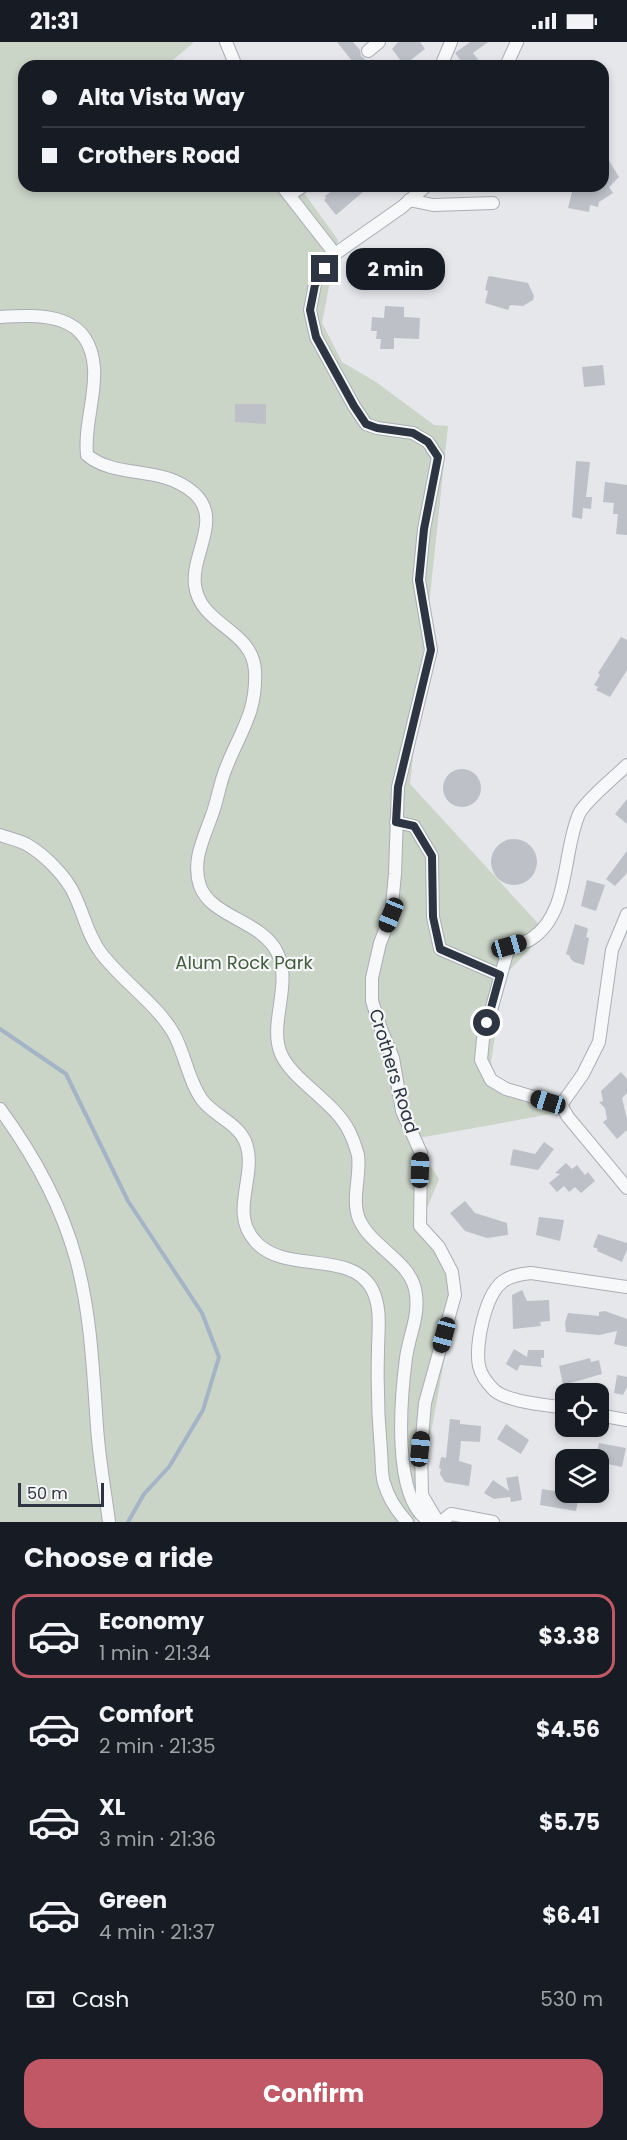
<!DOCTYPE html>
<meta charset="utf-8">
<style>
body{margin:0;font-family:Poppins,sans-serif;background:#242831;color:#f1f3f6;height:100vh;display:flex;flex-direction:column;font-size:22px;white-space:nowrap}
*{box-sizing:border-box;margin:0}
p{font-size:20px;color:#9ea1a6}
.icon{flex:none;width:33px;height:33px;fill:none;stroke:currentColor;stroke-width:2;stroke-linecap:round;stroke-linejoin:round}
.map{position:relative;height:1480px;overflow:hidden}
.panel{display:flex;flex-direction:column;background:#171b24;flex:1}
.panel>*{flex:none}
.guide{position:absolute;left:18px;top:18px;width:591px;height:132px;border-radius:18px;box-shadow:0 3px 9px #0003;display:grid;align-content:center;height:132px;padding:0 24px;background:#171b24}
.buttons{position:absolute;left:555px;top:1341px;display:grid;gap:12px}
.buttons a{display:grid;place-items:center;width:54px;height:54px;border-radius:12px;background:#171b24;box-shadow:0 3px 9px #0003;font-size:30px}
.scale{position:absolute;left:18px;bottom:15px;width:86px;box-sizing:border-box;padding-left:6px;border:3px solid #2e3542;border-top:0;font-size:16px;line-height:21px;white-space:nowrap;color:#2e3542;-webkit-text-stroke:4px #f5f6f8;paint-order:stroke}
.end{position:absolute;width:27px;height:27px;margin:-14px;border:8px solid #2e3542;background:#fff;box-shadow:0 0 0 3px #fff}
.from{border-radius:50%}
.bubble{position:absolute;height:42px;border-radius:18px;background:#171b24;box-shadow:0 3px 9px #0003;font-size:20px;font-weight:700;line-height:42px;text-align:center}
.car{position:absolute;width:18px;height:36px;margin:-18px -9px;border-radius:8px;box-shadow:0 0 4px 2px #0007;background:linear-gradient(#222 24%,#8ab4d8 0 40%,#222 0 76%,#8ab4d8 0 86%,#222 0)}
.guide b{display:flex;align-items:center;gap:21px;height:57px;font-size:22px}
.guide b+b{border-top:2px solid #363941}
.guide i{width:15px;height:15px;background:#f1f3f6}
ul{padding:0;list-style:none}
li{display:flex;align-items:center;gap:18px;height:84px;margin:0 12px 9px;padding:0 12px;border:3px solid transparent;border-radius:18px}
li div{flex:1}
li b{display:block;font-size:22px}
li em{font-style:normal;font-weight:700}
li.active{border-color:#c15865}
li>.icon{width:54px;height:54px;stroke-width:1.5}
h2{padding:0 24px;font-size:27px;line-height:72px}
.pay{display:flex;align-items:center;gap:15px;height:66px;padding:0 24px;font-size:22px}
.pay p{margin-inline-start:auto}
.primary-button{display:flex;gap:12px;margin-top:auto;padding:12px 24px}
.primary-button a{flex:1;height:69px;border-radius:18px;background:#c15865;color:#fff;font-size:24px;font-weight:700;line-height:69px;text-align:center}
.status{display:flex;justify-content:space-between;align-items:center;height:42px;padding:0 30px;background:#171b24;direction:ltr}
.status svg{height:16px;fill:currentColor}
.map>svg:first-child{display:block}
.green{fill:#cad4c7}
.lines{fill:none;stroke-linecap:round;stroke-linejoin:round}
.stream{stroke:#a4b4c7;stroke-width:4}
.building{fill:#bdc0c7}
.minor-casing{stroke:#aaaeb5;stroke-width:14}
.minor{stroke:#f7f8fa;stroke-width:12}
.route{stroke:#2e3542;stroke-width:8}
.labels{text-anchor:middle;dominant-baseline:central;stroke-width:4.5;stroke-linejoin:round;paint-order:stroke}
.park-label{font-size:18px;fill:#425c3d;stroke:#f5f6f8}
.street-label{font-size:18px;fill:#2e3542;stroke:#f5f6f8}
</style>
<div class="status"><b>21:31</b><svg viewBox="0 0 49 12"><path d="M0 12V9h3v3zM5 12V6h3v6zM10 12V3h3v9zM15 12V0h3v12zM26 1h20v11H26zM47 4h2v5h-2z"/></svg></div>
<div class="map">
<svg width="627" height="1480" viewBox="0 0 627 1480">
<rect width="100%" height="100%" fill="#e5e7eb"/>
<polygon class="green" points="0,0 194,0 166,24 24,24 24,144 299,144 338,198 322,281 342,320 376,340 434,383 448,384 410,742 546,890 504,934 491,1020 494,1034 509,1042 573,1068 413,1097 439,1137 421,1181 454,1228 454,1263 415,1480 0,1480"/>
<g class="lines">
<polyline class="stream" points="0,987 66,1032 128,1159 202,1271 219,1315 203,1368 169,1425 144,1452 128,1480"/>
</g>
<g class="building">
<polygon points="337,0 353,0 360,8 361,14 372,24 356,24"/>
<polygon points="398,0 420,0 425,7 404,23 392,7"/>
<polygon points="470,0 488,0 473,11 483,24 465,24 455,11"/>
<polygon points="603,109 619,135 609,145 613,151 599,160 598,165 590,163 589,170 568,166 573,146 581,148 587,144 603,144"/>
<polygon points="330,144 370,144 336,173 324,158 326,156 325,154 333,148"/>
<polygon points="490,234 528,241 534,254 533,258 523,264 510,263 508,268 485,261 488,249 485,248 488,235"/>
<polygon points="385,264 404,265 404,275 420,276 419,297 394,296 394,307 380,307 381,297 376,297 377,289 371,289 372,275 384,276"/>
<polygon points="603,323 605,343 584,345 582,325"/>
<polygon points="235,362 266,362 266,382 235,380"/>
<polygon points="576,419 590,420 586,455 592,455 591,467 583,466 582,477 572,475"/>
<polygon points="605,440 627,443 627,493 616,492 618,472 613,472 614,461 603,460"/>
<polygon points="621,595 627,598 627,628 610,655 596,648 598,645 594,643 600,633 598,631"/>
<circle cx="462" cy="746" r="19"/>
<polygon points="627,757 627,782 615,772"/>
<circle cx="514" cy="820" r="23"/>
<polygon points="627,809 627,831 615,844 606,837"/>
<polygon points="587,838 605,843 596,869 581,864"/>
<polygon points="575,882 587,886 588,888 586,895 589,896 584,923 574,920 570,916 570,914 566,912"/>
<polygon points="621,1030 627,1037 627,1051 622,1056 627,1077 627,1088 617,1097 603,1080 607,1077 605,1066 599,1060 603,1059 601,1049"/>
<polygon points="544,1100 554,1107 538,1128 510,1123 513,1107 535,1112"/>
<polygon points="566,1121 572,1127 577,1123 585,1133 588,1130 595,1139 581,1151 575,1145 569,1150 564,1144 557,1150 549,1141 560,1132 555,1131"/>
<polygon points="465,1159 475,1171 507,1181 508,1193 487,1196 465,1189 450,1171"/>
<polygon points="539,1175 564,1178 560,1199 536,1193"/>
<polygon points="598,1192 627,1201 627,1208 622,1220 597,1209 598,1207 593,1205"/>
<polygon points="522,1248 527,1259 549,1258 550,1279 540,1280 541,1284 513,1287 512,1253"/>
<polygon points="605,1269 627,1277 627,1305 614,1302 617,1289 599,1293 566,1290 565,1281 568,1271 599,1274 599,1270"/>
<polygon points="514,1307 527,1315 528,1308 544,1308 544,1316 541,1316 541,1323 543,1325 520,1323 517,1329 506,1322"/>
<polygon points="590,1316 591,1320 599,1318 602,1332 563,1343 559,1324"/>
<polygon points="617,1333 627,1335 627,1345 623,1353 614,1351"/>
<polygon points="450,1377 460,1378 460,1382 481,1384 480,1400 461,1399 459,1419 472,1423 469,1444 445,1440 440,1432 441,1427 439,1426 441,1415 446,1416"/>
<polygon points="506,1382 529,1398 521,1412 497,1397"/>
<polygon points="599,1401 626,1406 622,1425 598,1420 598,1418 595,1418"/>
<polygon points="518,1434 522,1458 511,1460 510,1455 494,1457 484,1451 493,1438 509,1449 506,1436"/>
<polygon points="542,1447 579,1453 576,1469 540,1463"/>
</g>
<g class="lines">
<g class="minor-casing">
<g id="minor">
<polyline points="226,0 236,24"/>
<polyline points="368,9 379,0"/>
<polyline points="441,24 451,0"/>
<polyline points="506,24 517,0"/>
<polyline points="282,144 335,212"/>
<polyline points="426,144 402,165 335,212 315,242 310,268 316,295 354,364 366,382 377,386 413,391 428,400 438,415 424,487 419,538 431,608 398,745 395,832 391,873 380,901 372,936 372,959 381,987 393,1016 402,1069 421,1111 420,1184 439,1205 452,1230 455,1253 425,1361 421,1407 422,1453 438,1480"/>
<polyline points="289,153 303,144"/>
<polyline points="409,158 433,163 493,161"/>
<path d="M0,275C43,272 90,271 94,326C96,355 84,383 87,413C117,438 161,422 194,451C223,477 191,512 195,543C200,584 253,587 255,629C257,671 240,690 226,726C220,740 218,756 213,770C205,794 191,818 200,844C211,875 262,879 277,910C293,943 268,981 281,1012C294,1040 333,1058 349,1089C352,1095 356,1106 358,1113C361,1133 351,1157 359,1177C372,1207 413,1219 416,1253C419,1275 409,1294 406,1316C401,1354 391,1460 431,1480"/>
<path d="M627,723C616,734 585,759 579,772C562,811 570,872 531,897C525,901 516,902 509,904L483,997L481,1018L491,1038L506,1047L561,1063L568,1075L627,1146"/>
<polyline points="396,780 414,784 432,814 433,875 440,907 500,933"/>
<path d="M0,793C8,796 18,798 26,802C44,812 67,835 75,854C84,873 88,894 101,911C123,940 156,961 174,992C185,1012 189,1041 203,1059C215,1074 237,1081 245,1099C259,1132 228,1169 255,1199C284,1233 351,1207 372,1247C382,1266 378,1289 378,1310C377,1344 378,1376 381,1409C382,1419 381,1431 384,1441C388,1455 397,1469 407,1480"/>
<polyline points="561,1063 583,1032 599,1000 612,908 627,872"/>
<path d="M0,1067C33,1112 61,1162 76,1217C91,1272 93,1328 97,1385C99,1416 105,1449 109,1480"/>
<path d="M566,1366C547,1363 507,1360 494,1348C488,1342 481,1333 479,1324C475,1303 485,1250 505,1238C513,1233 522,1232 531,1231L627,1245"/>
<polyline points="598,1373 627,1378"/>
<polyline points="441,1480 451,1472 493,1480"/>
</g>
</g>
<use href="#minor" class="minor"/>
</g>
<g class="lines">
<polyline class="route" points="325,227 315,243 310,268 316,295 354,364 366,382 377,386 413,391 428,400 438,415 424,487 419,538 431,608 398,745 396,780 414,784 432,814 433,875 440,907 500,933 487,981"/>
</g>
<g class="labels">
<g class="park-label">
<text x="244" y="920">Alum Rock Park</text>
</g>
<g class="street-label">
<text transform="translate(394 1029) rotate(73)">Crothers Road</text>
</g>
</g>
</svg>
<div class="buttons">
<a><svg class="icon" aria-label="locate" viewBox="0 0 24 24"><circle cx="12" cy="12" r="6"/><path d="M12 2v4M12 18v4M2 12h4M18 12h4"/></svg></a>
<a><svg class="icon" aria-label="layers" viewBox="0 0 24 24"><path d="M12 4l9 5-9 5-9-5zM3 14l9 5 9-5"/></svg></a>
</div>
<div class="scale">50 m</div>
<i class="end from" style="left:487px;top:981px"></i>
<i class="end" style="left:325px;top:227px"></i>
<div class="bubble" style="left:346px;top:206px;width:99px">2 min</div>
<i class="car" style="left:391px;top:873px;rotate:202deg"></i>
<i class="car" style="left:509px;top:904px;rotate:74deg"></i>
<i class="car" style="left:548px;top:1060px;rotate:287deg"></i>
<i class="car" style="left:420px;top:1128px;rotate:2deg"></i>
<i class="car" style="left:444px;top:1293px;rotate:195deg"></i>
<i class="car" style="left:420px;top:1407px;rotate:6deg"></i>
<div class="guide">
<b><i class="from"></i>Alta Vista Way</b>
<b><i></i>Crothers Road</b>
</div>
</div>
<section class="panel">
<h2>Choose a ride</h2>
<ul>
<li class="active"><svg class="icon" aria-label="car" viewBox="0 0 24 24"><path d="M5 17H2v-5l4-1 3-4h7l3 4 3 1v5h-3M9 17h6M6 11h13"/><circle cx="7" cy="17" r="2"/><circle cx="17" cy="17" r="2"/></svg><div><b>Economy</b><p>1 min · 21:34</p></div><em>$3.38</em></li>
<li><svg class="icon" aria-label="car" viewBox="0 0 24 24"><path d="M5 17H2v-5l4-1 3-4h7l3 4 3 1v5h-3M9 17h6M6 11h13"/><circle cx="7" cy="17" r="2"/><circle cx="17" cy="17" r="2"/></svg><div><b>Comfort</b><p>2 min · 21:35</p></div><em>$4.56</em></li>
<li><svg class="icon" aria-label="car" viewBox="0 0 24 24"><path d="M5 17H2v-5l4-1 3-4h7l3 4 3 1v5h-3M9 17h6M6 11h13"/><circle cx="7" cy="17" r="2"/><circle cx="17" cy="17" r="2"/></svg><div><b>XL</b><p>3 min · 21:36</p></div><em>$5.75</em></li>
<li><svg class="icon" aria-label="car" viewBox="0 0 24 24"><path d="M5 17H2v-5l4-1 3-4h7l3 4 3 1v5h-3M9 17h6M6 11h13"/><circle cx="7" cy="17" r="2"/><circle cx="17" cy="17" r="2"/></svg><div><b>Green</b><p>4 min · 21:37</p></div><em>$6.41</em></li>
</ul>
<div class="pay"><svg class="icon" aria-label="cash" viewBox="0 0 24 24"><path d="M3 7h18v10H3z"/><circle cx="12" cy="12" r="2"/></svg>Cash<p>530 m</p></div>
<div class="primary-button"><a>Confirm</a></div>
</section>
